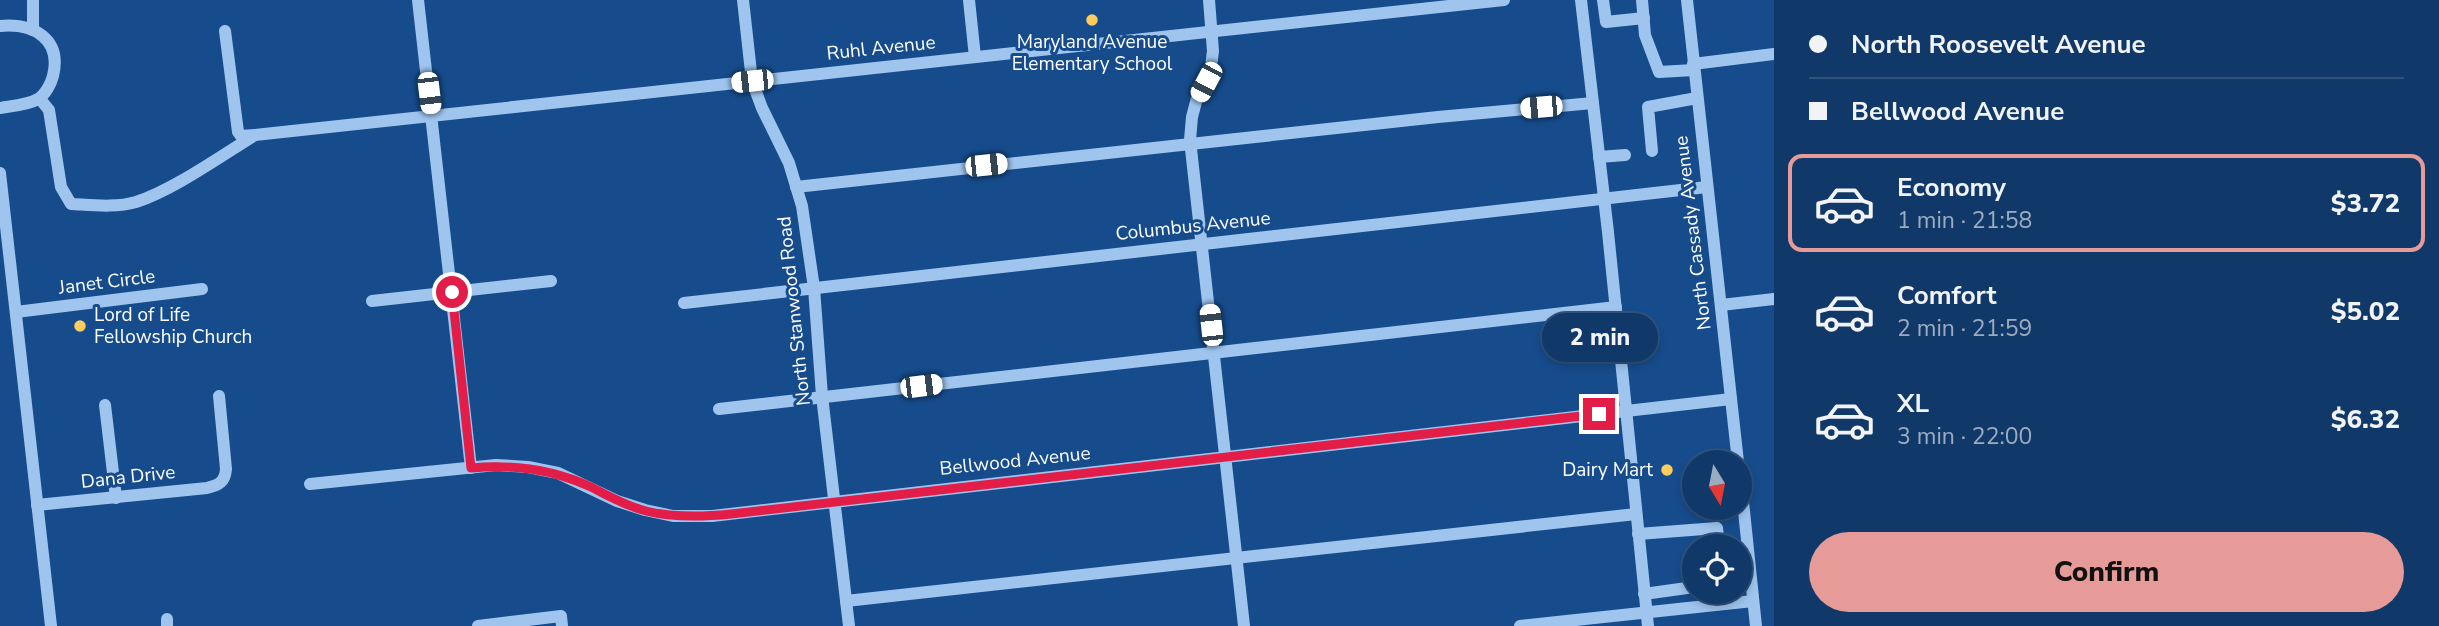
<!DOCTYPE html>
<meta charset="utf-8">
<style>
body{margin:0;font-family:"Nunito Sans",sans-serif;background:#1e4471;color:#f1f3f6;height:100vh;display:flex;flex-direction:column;font-size:26px;white-space:nowrap}
*{box-sizing:border-box;margin:0}
p{font-size:23px;color:#9cacc0}
.icon{flex:none;width:38px;height:38px;fill:none;stroke:currentColor;stroke-width:2;stroke-linecap:round;stroke-linejoin:round}
.map{position:relative;flex:1;overflow:hidden}
.drawer{display:flex;flex-direction:column;background:#103969;width:665px}
.drawer>*{flex:none}
.guide{display:grid;align-content:center;height:154px;padding:0 35px;background:#103969}
.needle{width:46px;rotate:170deg}
.controls{position:absolute;left:1682px;top:450px;display:grid;gap:14px}
.controls a{display:grid;place-items:center;width:70px;height:70px;border-radius:50%;background:#103969;box-shadow:0 4px 10px #0003,0 0 0 2px #30537d;font-size:35px}
.end{position:absolute;width:32px;height:32px;margin:-16px;border:9px solid #e11d48;background:#fff;box-shadow:0 0 0 4px #fff}
.from{border-radius:50%}
.bubble{position:absolute;height:49px;border-radius:24px;background:#103969;box-shadow:0 4px 10px #0003,0 0 0 2px #30537d;font-size:23px;font-weight:800;line-height:49px;text-align:center}
.car{position:absolute;width:21px;height:42px;margin:-21px -10px;border-radius:9px;box-shadow:0 0 5px 2px #0007;background:linear-gradient(#fff 24%,#345 0 40%,#fff 0 76%,#345 0 86%,#fff 0)}
.guide b{display:flex;align-items:center;gap:24px;height:66px;font-size:26px}
.guide b+b{border-top:2px solid #30537d}
.guide i{width:18px;height:18px;background:#f1f3f6}
ul{padding:0;list-style:none}
li{display:flex;align-items:center;gap:21px;height:98px;margin:0 14px 10px;padding:0 21px;border:4px solid transparent;border-radius:14px}
li div{flex:1}
li b{display:block;font-size:26px}
li em{font-style:normal;font-weight:800}
li.selected{border-color:#e69b98}
li>.icon{width:63px;height:63px;stroke-width:1.5}
.action{display:flex;gap:14px;margin-top:auto;padding:14px 35px}
.action a{flex:1;height:80px;border-radius:42px;background:#e69b98;color:#111;font-size:28px;font-weight:800;line-height:80px;text-align:center}
main{display:flex;flex:1;min-height:0}
.map>svg:first-child{display:block}
.lines{fill:none;stroke-linecap:round;stroke-linejoin:round}
.minor{stroke:#9fc5ef;stroke-width:12}
.route{stroke:#e11d48;stroke-width:9}
.poi-dot{fill:#ffcd5e;stroke:#164c8c;stroke-width:2.5}
.labels{text-anchor:middle;dominant-baseline:central;stroke-width:6;stroke-linejoin:round;paint-order:stroke}
.poi-label{font-size:19px;fill:#fff;stroke:#164c8c}
.street-label{font-size:19px;fill:#fff;stroke:#164c8c}
</style>
<main>
<div class="map">
<svg width="1774" height="626" viewBox="0 0 1774 626">
<rect width="100%" height="100%" fill="#164c8c"/>
<g class="lines">
<g class="minor">
<polyline points="33,0 33,30"/>
<polyline points="418,0 471,468"/>
<polyline points="743,0 752,81 762,108 789,163 802,206 814,288 822,396 849,626"/>
<polyline points="969,0 975,57"/>
<polyline points="1209,0 1213,51 1211,67 1197,98 1192,117 1190,140 1244,626"/>
<polyline points="1581,0 1608,232 1648,626"/>
<polyline points="1603,0 1606,22 1644,18"/>
<polyline points="1642,0 1645,35 1659,72 1694,70"/>
<polyline points="1687,0 1738,462"/>
<path d="M0,26C34,23 62,39 53,76C51,84 45,95 38,99C28,105 12,106 0,108"/>
<polyline points="225,31 238,132 241,136 255,135"/>
<polyline points="1693,64 1774,54"/>
<path d="M40,99L49,110L61,187L71,204C91,205 116,208 136,202C173,190 221,156 255,135L1504,0"/>
<polyline points="1652,151 1648,107 1697,98"/>
<polyline points="1599,157 1625,155"/>
<polyline points="0,173 51,626"/>
<polyline points="796,187 1438,117 1593,103"/>
<polyline points="372,301 551,281"/>
<polyline points="684,303 1707,187"/>
<polyline points="1721,305 1774,299"/>
<polyline points="16,312 202,289"/>
<polyline points="105,405 116,498"/>
<polyline points="719,409 1616,307"/>
<polyline points="1740,473 1756,626"/>
<polyline points="310,484 496,465 528,467 558,473 617,501 645,510 673,516 712,516 1731,399"/>
<path d="M37,505L207,488C219,485 225,482 226,469L219,396"/>
<polyline points="1638,534 1717,528 1719,546"/>
<polyline points="1644,594 1694,587"/>
<polyline points="846,601 1636,514"/>
<polyline points="167,619 167,626"/>
<polyline points="478,626 561,616 562,626"/>
<polyline points="1520,626 1753,601"/>
</g>
</g>
<g class="lines">
<path class="route" d="M452,292L471,468C514,464 552,469 591,487C609,496 626,506 646,511C674,518 702,517 731,514L1599,414"/>
</g>
<g class="poi-dot">
<circle cx="1092" cy="20" r="7"/>
<circle cx="80" cy="326" r="7"/>
<circle cx="1667" cy="470" r="7"/>
</g>
<g class="labels">
<g class="poi-label">
<text x="1092" y="42">Maryland Avenue<tspan x="1092" dy="22">Elementary School</tspan></text>
<text x="94" y="315" text-anchor="start">Lord of Life<tspan x="94" dy="22">Fellowship Church</tspan></text>
<text x="1653" y="470" text-anchor="end">Dairy Mart</text>
</g>
<g class="street-label">
<text transform="translate(881 48) rotate(-6)">Ruhl Avenue</text>
<text transform="translate(1193 226) rotate(-6)">Columbus Avenue</text>
<text transform="translate(1693 233) rotate(-97)">North Cassady Avenue</text>
<text transform="translate(107 282) rotate(-7)">Janet Circle</text>
<text transform="translate(794 311) rotate(-96)">North Stanwood Road</text>
<text transform="translate(1015 461) rotate(-6)">Bellwood Avenue</text>
<text transform="translate(128 477) rotate(-6)">Dana Drive</text>
</g>
</g>
</svg>
<div class="controls">
<a><svg class="needle" viewBox="-14 -14 28 28"><path d="M0-13l5 13h-10z" fill="#e53935"/><path d="M0 13l5-13h-10z" fill="#9cacc0"/></svg></a>
<a><svg class="icon" aria-label="locate" viewBox="0 0 24 24"><circle cx="12" cy="12" r="6"/><path d="M12 2v4M12 18v4M2 12h4M18 12h4"/></svg></a>
</div>
<i class="end from" style="left:452px;top:292px"></i>
<i class="end" style="left:1599px;top:414px"></i>
<div class="bubble" style="left:1542px;top:313px;width:116px">2 min</div>
<i class="car" style="left:752px;top:81px;rotate:264deg"></i>
<i class="car" style="left:1206px;top:82px;rotate:208deg"></i>
<i class="car" style="left:429px;top:93px;rotate:173deg"></i>
<i class="car" style="left:1541px;top:107px;rotate:265deg"></i>
<i class="car" style="left:986px;top:165px;rotate:84deg"></i>
<i class="car" style="left:1211px;top:325px;rotate:354deg"></i>
<i class="car" style="left:921px;top:386px;rotate:83deg"></i>
</div>
<section class="drawer">
<div class="guide">
<b><i class="from"></i>North Roosevelt Avenue</b>
<b><i></i>Bellwood Avenue</b>
</div>
<ul>
<li class="selected"><svg class="icon" aria-label="car" viewBox="0 0 24 24"><path d="M5 17H2v-5l4-1 3-4h7l3 4 3 1v5h-3M9 17h6M6 11h13"/><circle cx="7" cy="17" r="2"/><circle cx="17" cy="17" r="2"/></svg><div><b>Economy</b><p>1 min · 21:58</p></div><em>$3.72</em></li>
<li><svg class="icon" aria-label="car" viewBox="0 0 24 24"><path d="M5 17H2v-5l4-1 3-4h7l3 4 3 1v5h-3M9 17h6M6 11h13"/><circle cx="7" cy="17" r="2"/><circle cx="17" cy="17" r="2"/></svg><div><b>Comfort</b><p>2 min · 21:59</p></div><em>$5.02</em></li>
<li><svg class="icon" aria-label="car" viewBox="0 0 24 24"><path d="M5 17H2v-5l4-1 3-4h7l3 4 3 1v5h-3M9 17h6M6 11h13"/><circle cx="7" cy="17" r="2"/><circle cx="17" cy="17" r="2"/></svg><div><b>XL</b><p>3 min · 22:00</p></div><em>$6.32</em></li>
</ul>
<div class="action"><a>Confirm</a></div>
</section>
</main>
